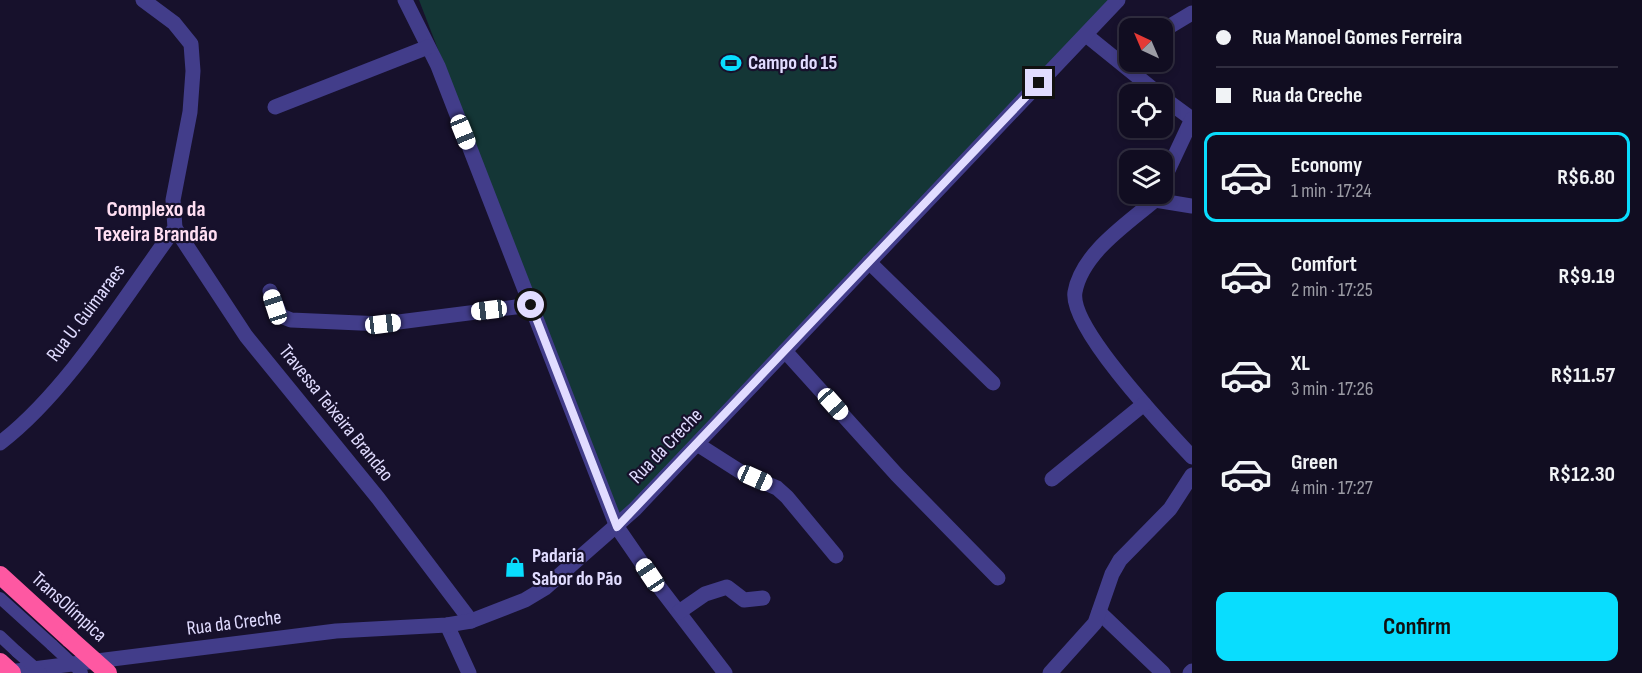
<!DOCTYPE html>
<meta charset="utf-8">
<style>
body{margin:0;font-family:"Sofia Sans Condensed",sans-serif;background:#1a162a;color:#f1f3f6;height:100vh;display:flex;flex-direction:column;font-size:22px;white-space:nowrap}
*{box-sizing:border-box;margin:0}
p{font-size:20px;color:#9c9ca5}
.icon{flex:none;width:33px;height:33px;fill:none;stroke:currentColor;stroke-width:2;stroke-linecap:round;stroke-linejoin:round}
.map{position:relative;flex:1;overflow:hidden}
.details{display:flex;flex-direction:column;background:#110d21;width:450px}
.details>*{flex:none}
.top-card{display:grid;align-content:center;height:132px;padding:0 24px;background:#110d21}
.needle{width:39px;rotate:316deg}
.controls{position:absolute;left:1119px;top:18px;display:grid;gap:12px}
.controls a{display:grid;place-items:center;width:54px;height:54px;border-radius:12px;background:#110d21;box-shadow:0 3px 9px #0003,0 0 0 2px #302d3f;font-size:30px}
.end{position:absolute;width:27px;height:27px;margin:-14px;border:8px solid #e1dcff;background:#111;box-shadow:0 0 0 3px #111}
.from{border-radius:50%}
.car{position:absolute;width:18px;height:36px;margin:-18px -9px;border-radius:8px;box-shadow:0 0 4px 2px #0007;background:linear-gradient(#fff 24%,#345 0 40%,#fff 0 76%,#345 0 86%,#fff 0)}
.top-card b{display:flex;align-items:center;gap:21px;height:57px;font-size:22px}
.top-card b+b{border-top:2px solid #302d3f}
.top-card i{width:15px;height:15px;background:#f1f3f6}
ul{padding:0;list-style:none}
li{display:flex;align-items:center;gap:18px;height:90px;margin:0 12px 9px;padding:0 12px;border:3px solid transparent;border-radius:12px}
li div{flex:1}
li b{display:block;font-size:22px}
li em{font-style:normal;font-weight:700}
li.active{border-color:#09ddfe}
li>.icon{width:54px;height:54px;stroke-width:1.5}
.button{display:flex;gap:12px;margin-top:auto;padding:12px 24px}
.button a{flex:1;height:69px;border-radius:12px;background:#09ddfe;color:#111;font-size:24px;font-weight:700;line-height:69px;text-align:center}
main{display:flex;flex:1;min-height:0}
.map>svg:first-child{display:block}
.green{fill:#143636}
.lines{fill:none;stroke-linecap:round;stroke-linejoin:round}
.service{stroke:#423d8a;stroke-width:12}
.minor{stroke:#423d8a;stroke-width:15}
.motorway{stroke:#fe58a2;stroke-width:18}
.service-bridge{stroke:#423d8a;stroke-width:12}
.motorway-bridge{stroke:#fe58a2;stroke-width:18}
.route{stroke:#e1dcff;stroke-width:8}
.labels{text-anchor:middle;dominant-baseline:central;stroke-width:4.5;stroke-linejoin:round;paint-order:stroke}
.poi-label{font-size:20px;font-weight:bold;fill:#e1dcff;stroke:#17112c;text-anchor:start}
.street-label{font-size:20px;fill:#e1dcff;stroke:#17112c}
.quarter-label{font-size:22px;font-weight:bold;fill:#ffdef2;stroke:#17112c}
</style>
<main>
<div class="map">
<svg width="1192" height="673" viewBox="0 0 1192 673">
<rect width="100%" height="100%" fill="#17112c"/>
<polygon class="green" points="419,0 1116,0 620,522"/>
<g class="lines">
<g class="service">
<polyline points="0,598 52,645"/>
<polyline points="0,636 17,652"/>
</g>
<g class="minor">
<polyline points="405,0 438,66 617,527 650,575 725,673"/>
<polyline points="1162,31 1192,13"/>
<polyline points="1086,35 1159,94"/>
<polyline points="1162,97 1192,119"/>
<polyline points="275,107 428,47"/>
<polyline points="1162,183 1192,119"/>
<path d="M1158,194L1155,200C1127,224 1082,253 1075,292C1069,327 1166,429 1192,457"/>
<polyline points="1155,200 1192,206"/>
<polyline points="175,228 246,336 378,498 471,621"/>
<polyline points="869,262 993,383"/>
<polyline points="270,291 281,316 291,320 383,324 531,305"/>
<polyline points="785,351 897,475 998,578"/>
<path d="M0,443C67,392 125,296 175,228L173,200L190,112L193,71L191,44L174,23L143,0"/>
<polyline points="697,444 744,474 777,488 787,497 836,556"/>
<polyline points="1052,479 1144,404"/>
<polyline points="679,612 705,594 727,587 744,600 763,598"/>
<polyline points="1099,612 1163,673"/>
<polyline points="447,625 469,673"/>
<polyline points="1,673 336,631 447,625 471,621 525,600 545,588 635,509 1118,0"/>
<polyline points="1050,673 1095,623 1112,574 1120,560 1170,509 1192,475"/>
<polyline points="1190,673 1192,671"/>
</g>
<polyline class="motorway" points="0,575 70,639"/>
<g class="service-bridge">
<polyline points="52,645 82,673"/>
<polyline points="17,652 41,673"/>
</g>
<g class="motorway-bridge">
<polyline points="70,639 108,673"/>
<polyline points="0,662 12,673"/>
</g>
</g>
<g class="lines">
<polyline class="route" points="531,305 617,527 1039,83"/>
</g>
<defs>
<g id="stadium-bare" transform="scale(1.62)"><path d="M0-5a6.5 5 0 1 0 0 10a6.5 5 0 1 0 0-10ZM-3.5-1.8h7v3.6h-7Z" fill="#09ddfe" stroke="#17112c" stroke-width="2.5" paint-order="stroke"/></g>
<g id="shop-bare" transform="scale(1.62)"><path d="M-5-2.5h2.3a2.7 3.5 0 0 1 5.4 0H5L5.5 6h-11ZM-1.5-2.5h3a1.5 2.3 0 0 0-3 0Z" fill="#09ddfe" stroke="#17112c" stroke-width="2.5" paint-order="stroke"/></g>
</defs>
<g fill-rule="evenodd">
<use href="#stadium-bare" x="731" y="63"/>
<use href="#shop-bare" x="515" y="567"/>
</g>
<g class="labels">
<g class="poi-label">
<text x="748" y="63">Campo do 15</text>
<text x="532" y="556">Padaria<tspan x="532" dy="23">Sabor do Pão</tspan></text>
</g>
<g class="street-label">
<text transform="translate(86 313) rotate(-53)">Rua U. Guimaraes</text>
<text transform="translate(336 413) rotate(51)">Travessa Teixeira Brandao</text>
<text transform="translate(666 446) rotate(-46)">Rua da Creche</text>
<text transform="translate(69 607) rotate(42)">TransOlímpica</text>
<text transform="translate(234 623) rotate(-7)">Rua da Creche</text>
</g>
<g class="quarter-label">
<text x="156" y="209">Complexo da<tspan x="156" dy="25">Texeira Brandão</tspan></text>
</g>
</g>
</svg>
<div class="controls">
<a><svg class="needle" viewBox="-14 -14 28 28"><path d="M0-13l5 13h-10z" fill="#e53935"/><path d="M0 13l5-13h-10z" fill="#9c9ca5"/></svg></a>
<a><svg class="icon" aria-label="locate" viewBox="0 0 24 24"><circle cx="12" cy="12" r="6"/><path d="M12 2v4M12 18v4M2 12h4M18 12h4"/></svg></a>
<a><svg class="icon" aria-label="layers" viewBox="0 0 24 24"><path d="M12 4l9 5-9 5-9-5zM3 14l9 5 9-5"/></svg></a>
</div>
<i class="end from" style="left:531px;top:305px"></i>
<i class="end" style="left:1039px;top:83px"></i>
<i class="car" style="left:463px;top:132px;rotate:158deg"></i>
<i class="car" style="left:275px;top:307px;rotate:342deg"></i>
<i class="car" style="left:489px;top:310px;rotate:263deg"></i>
<i class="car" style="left:383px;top:324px;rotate:83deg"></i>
<i class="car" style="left:833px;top:404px;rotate:138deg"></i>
<i class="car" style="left:755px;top:478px;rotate:114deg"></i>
<i class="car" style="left:650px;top:575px;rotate:326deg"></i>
</div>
<section class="details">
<div class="top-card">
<b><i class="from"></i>Rua Manoel Gomes Ferreira</b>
<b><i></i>Rua da Creche</b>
</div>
<ul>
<li class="active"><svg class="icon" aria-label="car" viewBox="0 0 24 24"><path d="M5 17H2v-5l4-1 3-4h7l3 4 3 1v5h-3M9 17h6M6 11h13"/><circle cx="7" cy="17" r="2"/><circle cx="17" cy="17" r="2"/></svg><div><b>Economy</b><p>1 min · 17:24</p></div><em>R$6.80</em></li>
<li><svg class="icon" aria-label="car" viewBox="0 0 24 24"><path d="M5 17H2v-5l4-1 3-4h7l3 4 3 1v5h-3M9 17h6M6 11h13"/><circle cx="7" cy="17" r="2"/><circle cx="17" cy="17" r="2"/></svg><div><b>Comfort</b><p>2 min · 17:25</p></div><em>R$9.19</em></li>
<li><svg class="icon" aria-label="car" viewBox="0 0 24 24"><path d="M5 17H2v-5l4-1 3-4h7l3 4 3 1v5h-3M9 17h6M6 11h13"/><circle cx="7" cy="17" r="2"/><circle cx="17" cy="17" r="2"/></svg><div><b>XL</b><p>3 min · 17:26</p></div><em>R$11.57</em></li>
<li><svg class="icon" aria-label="car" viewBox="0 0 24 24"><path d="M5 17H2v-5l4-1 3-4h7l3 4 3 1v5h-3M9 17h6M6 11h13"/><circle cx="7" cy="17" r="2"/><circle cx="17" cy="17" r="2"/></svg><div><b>Green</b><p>4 min · 17:27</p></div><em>R$12.30</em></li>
</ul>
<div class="button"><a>Confirm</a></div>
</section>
</main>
